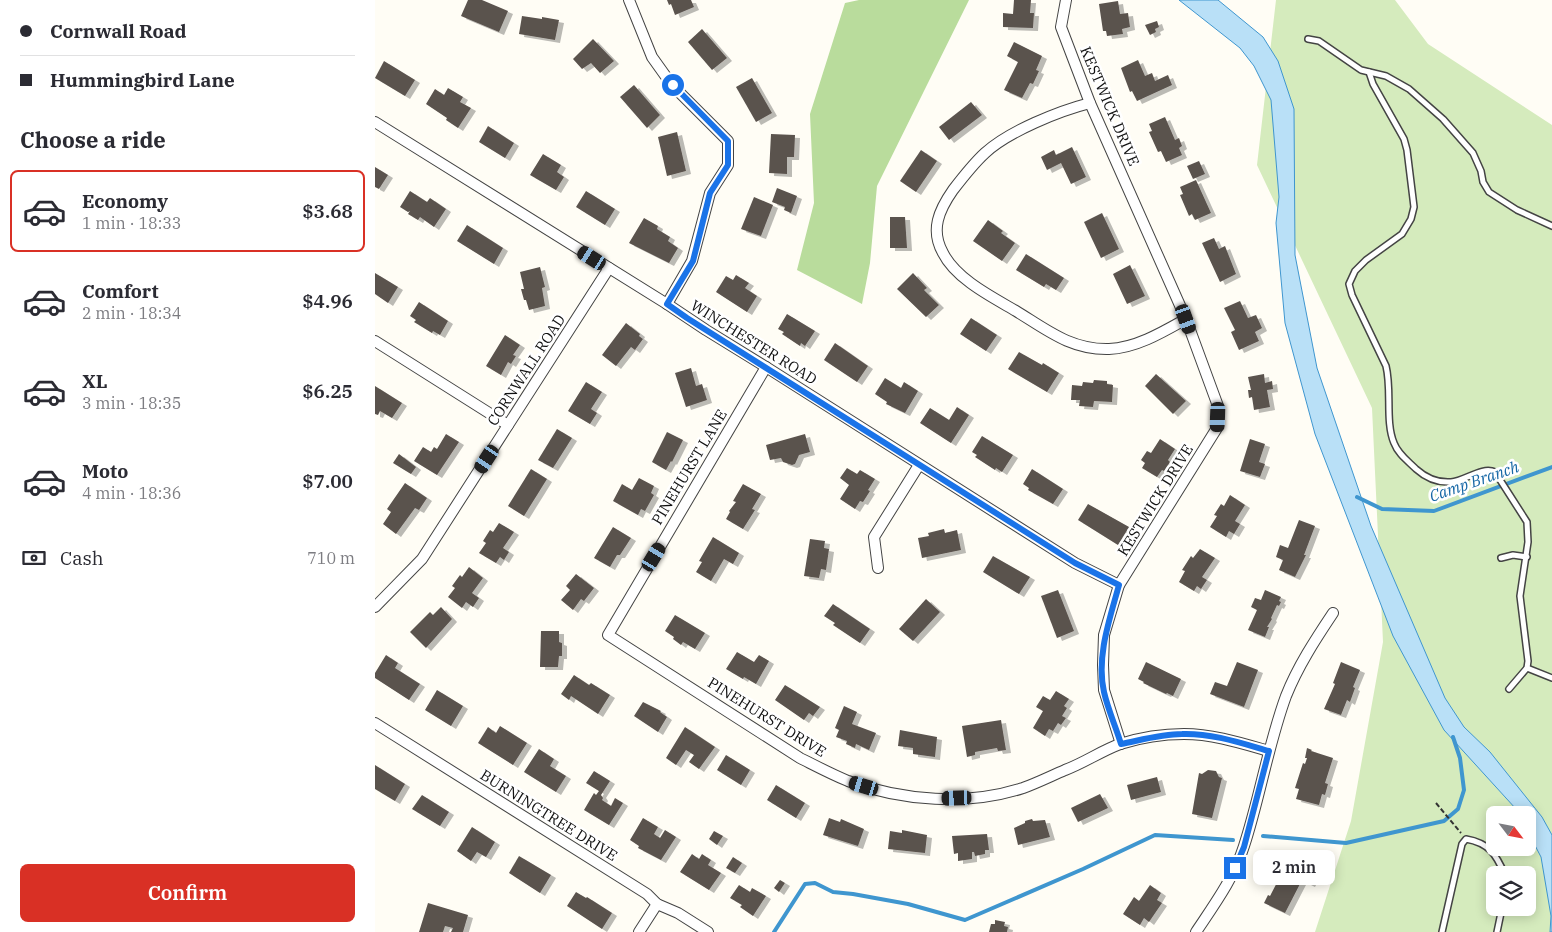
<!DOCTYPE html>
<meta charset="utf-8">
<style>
body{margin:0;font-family:"IBM Plex Serif",serif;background:#f2f2f3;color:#2b2b33;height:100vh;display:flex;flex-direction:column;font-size:19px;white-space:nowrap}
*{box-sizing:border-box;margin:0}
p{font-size:16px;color:#7c7c81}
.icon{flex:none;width:28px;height:28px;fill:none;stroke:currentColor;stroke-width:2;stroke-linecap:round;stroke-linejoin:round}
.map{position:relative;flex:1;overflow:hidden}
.details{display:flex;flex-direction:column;background:#fff;width:375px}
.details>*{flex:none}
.top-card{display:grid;align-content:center;height:110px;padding:0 20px;background:#fff}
.needle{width:32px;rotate:122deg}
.buttons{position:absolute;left:1111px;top:806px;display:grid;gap:10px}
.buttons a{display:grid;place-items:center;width:50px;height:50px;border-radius:8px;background:#fff;box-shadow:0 2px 12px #0003;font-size:25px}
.end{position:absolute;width:22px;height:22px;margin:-11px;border:6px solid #1a73e8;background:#fff;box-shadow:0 0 0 2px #fff}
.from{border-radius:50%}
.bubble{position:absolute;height:35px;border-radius:8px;background:#fff;box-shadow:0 2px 12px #0003;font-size:16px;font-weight:600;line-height:35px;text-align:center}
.car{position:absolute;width:15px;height:30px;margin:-15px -8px;border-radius:6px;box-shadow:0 0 4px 1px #0007;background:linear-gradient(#222 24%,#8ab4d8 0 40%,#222 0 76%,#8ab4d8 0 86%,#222 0)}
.top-card b{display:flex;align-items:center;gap:18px;height:48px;font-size:19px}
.top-card b+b{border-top:1px solid #e1e1e2}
.top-card i{width:12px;height:12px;background:#2b2b33}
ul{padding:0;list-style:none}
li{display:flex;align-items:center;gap:15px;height:82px;margin:0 10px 8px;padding:0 10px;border:2px solid transparent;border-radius:8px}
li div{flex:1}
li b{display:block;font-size:19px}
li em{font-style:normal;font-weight:600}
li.current{border-color:#d93025}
li>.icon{width:45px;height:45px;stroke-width:1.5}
h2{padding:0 20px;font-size:22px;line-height:60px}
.pay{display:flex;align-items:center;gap:12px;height:55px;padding:0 20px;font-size:19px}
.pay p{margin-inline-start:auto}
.button{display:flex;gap:10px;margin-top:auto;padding:10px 20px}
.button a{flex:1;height:58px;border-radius:8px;background:#d93025;color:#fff;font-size:20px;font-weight:600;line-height:58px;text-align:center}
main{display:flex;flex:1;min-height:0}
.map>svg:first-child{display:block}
.green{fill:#d5ebbd;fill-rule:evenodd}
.forest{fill:#b9dc9c}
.water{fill:#b9e0f7;stroke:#3f96cf}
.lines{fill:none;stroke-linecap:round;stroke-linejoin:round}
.stream{stroke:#3f96cf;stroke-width:4}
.building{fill:#5a524d;filter:url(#shadow)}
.service-casing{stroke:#444;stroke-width:8}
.minor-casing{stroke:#444;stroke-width:12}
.path{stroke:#333;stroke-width:2;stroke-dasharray:5 2.5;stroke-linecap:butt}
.service{stroke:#fff;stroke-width:5}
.minor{stroke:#fff;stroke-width:10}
.route{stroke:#1a73e8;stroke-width:6}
.labels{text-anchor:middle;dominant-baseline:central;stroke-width:5;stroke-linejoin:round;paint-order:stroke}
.street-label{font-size:15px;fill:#111;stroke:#fff}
.water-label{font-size:16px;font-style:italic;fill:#1768a6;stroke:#fff}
</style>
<main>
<section class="details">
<div class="top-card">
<b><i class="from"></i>Cornwall Road</b>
<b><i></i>Hummingbird Lane</b>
</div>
<h2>Choose a ride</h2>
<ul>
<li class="current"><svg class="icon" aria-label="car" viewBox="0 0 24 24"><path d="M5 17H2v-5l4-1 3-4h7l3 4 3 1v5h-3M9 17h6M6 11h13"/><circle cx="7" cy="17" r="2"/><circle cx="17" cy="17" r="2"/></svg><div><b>Economy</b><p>1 min · 18:33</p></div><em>$3.68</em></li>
<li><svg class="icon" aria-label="car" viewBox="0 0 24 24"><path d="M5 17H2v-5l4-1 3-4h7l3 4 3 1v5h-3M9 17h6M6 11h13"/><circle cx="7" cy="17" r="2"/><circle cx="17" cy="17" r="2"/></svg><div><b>Comfort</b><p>2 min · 18:34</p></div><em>$4.96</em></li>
<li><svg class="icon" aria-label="car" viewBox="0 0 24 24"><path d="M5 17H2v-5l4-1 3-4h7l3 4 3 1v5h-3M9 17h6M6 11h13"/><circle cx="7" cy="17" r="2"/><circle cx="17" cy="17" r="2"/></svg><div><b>XL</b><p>3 min · 18:35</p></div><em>$6.25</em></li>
<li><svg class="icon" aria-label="car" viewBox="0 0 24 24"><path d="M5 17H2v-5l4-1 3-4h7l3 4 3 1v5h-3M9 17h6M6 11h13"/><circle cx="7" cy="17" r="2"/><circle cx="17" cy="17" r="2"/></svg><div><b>Moto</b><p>4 min · 18:36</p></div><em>$7.00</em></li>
</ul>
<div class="pay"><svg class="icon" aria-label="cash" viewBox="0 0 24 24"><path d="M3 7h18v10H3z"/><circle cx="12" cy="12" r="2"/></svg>Cash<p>710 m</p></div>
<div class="button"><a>Confirm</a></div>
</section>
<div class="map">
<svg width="1177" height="932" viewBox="0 0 1177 932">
<defs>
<filter id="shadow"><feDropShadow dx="5" dy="3" stdDeviation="0" flood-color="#0004"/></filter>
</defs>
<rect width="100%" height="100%" fill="#fffdf5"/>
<path class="green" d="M901,0H1020L1053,44L1177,125V932H940L976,821L1008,642L997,408L882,165ZM1120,815H1152V848H1120ZM1120,875H1152V908H1120Z"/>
<polygon class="forest" points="484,0 594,0 502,186 495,263 487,304 422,270 439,203 435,114 470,3"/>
<polygon class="water" points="804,0 843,0 888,37 903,61 919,109 920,255 942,368 996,526 1070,698 1089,727 1115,752 1167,817 1177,835 1177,932 1175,932 1176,916 1166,857 1153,832 1152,815 1144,815 1141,809 1069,730 1018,636 940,434 910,323 901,223 904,197 896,100 879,66 865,48"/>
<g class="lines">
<g class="stream">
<polyline points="982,497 1007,509 1059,511 1177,467"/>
<polyline points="888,836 971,843 1069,821 1083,809 1089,790 1085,758 1078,737"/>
<polyline points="399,932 430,884 440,883 458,892 478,894 533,904 590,920 708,869 780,835 858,840"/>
</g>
</g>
<g class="building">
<polygon points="93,0 107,0 133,11 124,32 86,16"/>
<polygon points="292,0 316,0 319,7 300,15 296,4 294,5"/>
<polygon points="639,0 656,0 655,13 659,13 658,28 628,27 628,13 638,14"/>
<polygon points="743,1 745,14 753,13 755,27 747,29 748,34 732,36 731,31 728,31 724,4"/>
<polygon points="147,16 167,19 167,17 184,20 180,40 144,34"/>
<polygon points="782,21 784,27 780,29 781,32 775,35 770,25"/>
<polygon points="327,29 352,58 337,70 313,42"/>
<polygon points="218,39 239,61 225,73 216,63 207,69 198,59"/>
<polygon points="639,42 667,56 661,70 664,71 658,84 655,83 647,98 629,90 643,62 632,56"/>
<polygon points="763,60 770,76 777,73 780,81 793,75 797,85 762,101 757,91 755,92 746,68"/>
<polygon points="9,61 40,80 30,96 0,78"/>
<polygon points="377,78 397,113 381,122 361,87"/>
<polygon points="259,85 285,115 272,128 245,97"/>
<polygon points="73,88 88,97 85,102 96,108 83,128 71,120 72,118 51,104 60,89 69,95"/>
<polygon points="596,102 607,115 574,140 564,127"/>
<polygon points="790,117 800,140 804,138 807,146 804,148 807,155 791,162 786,151 783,152 774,132 777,131 774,124"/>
<polygon points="113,126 139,143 130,158 104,142"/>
<polygon points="302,132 311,171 292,176 283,137"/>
<polygon points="396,134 420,135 419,157 412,157 412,174 394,173"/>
<polygon points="697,147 711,177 696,184 686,163 672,170 666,157 679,150 681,155"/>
<polygon points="546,150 562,161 541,192 525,181"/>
<polygon points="168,154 186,165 182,172 189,177 181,190 155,175"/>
<polygon points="824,161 830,174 818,179 812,166"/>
<polygon points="0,167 13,175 4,189 0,187"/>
<polygon points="821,180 836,213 820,220 817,214 814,216 805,195 808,194 805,187"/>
<polygon points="402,188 422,196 416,213 409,210 410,207 397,202"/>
<polygon points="35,191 52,202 55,198 71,209 59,227 45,217 43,220 33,214 35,211 33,212 25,207"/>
<polygon points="211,191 240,209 230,225 201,207"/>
<polygon points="379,197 398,205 386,236 366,229"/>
<polygon points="727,213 744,249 726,258 709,222"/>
<polygon points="515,217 530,217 532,248 515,248"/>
<polygon points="269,218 283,226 282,229 295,237 293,241 303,248 294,263 254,243"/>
<polygon points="613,220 628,231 626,233 640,243 627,261 598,241"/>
<polygon points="92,225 128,248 119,264 82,241"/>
<polygon points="839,238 844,249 850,246 861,274 845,282 827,243"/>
<polygon points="651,254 689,278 681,290 671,284 669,287 641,270"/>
<polygon points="755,265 770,296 752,304 738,274"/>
<polygon points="165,267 170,287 167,288 170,306 154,310 151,300 149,300 146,289 149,289 145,272"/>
<polygon points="0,273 23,287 13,303 0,294"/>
<polygon points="538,273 552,288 549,290 564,305 551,317 522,289"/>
<polygon points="361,275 374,283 370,288 382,296 372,312 341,292 351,276 358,280"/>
<polygon points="865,301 873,318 881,315 887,328 880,332 884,341 864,350 856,332 860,330 849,308"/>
<polygon points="44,302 73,321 65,335 58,331 57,333 39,322 41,320 35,316"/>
<polygon points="412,314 440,331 430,346 426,343 425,346 407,334 409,332 403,329"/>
<polygon points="596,318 622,335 611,351 585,334"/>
<polygon points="251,323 265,334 264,336 268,339 260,350 256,347 241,366 227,355"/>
<polygon points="130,335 145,345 138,355 141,356 136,364 133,362 126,375 111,366"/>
<polygon points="460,343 493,366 482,382 449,360"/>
<polygon points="644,352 667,365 668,363 684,373 672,392 633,369"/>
<polygon points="316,368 321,386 327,384 332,400 311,407 300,373"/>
<polygon points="781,374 811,401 798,414 770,386"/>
<polygon points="889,374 890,383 897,381 898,389 892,390 895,407 879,410 877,397 874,398 873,390 876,390 873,377"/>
<polygon points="510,378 526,388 529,382 543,391 530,413 511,404 512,402 500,394"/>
<polygon points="719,380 732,381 732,384 738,385 737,402 719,401 718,407 704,406 705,400 696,400 697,385 707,386 708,382 718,383"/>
<polygon points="211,382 227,392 216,409 222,413 215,424 193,411"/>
<polygon points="0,386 27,403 17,418 5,411 3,415 0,414"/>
<polygon points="582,407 594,415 576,443 545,423 555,408 574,420"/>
<polygon points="182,429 197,438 178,468 163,460"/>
<polygon points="292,432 308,440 297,462 296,461 291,470 277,462"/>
<polygon points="71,434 84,442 62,475 39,461 48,447 56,452 59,447 62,449"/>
<polygon points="430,434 435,452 424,455 420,464 417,465 408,462 406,458 395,460 391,445"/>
<polygon points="607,436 638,455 627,472 621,468 620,470 600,457 602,455 597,452"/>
<polygon points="785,439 800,449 793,460 795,462 789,471 787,470 782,477 767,468 770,463 766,460 772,451 776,453"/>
<polygon points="875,439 890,444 884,462 890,464 885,477 865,471"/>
<polygon points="24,454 41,467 36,474 18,463"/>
<polygon points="472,468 482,474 485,470 500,479 493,490 495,491 488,502 485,501 480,509 465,499 474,485 465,478"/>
<polygon points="156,469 172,479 149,516 133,506"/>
<polygon points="657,469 688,489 678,504 653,490 654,488 648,484"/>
<polygon points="264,478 279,486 276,493 279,495 270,511 266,509 263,515 238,501 247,484 257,490"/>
<polygon points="30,483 52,498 44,510 40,508 21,534 8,524 16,512 12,509"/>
<polygon points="368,484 386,494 377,509 380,510 368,529 351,519 355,512 354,511 361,502 358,501"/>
<polygon points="855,495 870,505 860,521 865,524 859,534 854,531 851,537 835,527 842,516 839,515 846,504 849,506"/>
<polygon points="713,504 754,527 743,545 703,520"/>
<polygon points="924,520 940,526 929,555 931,555 920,577 904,570 908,560 901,557 905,545 913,548"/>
<polygon points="124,523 139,532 128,548 134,552 129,560 125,557 121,563 104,553 111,543 108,541 115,530 118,532"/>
<polygon points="238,527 256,538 245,555 242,555 235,567 219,558"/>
<polygon points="569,529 570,533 582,530 586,550 547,558 543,538 554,536 553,533"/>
<polygon points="338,537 364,553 358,564 349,559 336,581 321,572 327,562 324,561"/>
<polygon points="435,539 450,541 449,548 454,549 451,570 446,569 444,578 429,576"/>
<polygon points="825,549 840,558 827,577 832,580 826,589 822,586 819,591 804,582 810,571 807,570 816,556 818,558"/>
<polygon points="618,556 655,577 644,594 608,572"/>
<polygon points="94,567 108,578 97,593 104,598 98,607 91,602 87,608 73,597 80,588 77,586 85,575 87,577"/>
<polygon points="201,574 219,588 209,601 206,599 198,610 186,600 195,590 191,586"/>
<polygon points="683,590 699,631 682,638 666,596"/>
<polygon points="890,590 906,597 904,601 906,602 904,606 902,605 896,618 897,619 892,627 894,627 890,637 873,630 882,610 876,607 880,598 886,600"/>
<polygon points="551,599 565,612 538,641 524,629"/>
<polygon points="458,604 495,629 485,643 458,625 460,623 449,616"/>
<polygon points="66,607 77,619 51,648 35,632 55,612 58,615"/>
<polygon points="300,615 330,633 320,649 308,642 306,645 298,639 299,637 290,631"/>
<polygon points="166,631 184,631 184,642 187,643 187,656 184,656 183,667 165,667"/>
<polygon points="362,652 379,662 384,655 394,661 381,684 369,677 368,679 351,669"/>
<polygon points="11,655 23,663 20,668 45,684 34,700 0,678 0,673"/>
<polygon points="771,662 806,679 798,696 792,693 791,694 768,683 769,682 763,679"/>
<polygon points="862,662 883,670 869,707 835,694 840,682 852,686"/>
<polygon points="966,662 985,670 978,687 980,688 975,702 972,700 966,715 949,709 960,684 958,683"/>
<polygon points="199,675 214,685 216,683 235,695 223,714 196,696 194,700 186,694"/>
<polygon points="410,685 445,707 438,716 434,713 429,720 400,700"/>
<polygon points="62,690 88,706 76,726 50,710"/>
<polygon points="681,691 694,699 689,706 692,708 687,716 691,718 686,725 683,723 678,731 674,729 670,736 658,728 668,711 661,707 668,696 675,700"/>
<polygon points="268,702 286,711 285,712 292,717 283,732 259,716"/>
<polygon points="469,706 482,712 477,724 501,733 494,750 481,744 480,748 471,744 472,741 461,737 464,730 460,728"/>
<polygon points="626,720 631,750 623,751 622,748 600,752 600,755 592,757 587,726"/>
<polygon points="125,726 152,743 138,765 103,743 113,727 121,733"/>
<polygon points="310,727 340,747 324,769 314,762 319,755 311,750 301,765 291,758"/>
<polygon points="525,730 562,737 560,757 538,754 538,748 523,746"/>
<polygon points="932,748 937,750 936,751 958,758 950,783 953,784 950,795 947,794 944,805 921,799 924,789 920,788 928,763 930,764 932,758 930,758"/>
<polygon points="164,749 179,759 175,766 191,776 181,792 149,772"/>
<polygon points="351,755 375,770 366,785 342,770"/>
<polygon points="0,765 30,784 20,801 0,789"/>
<polygon points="833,770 841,771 844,777 847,778 837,818 817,814 824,773 827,774"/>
<polygon points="219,771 235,781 226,795 228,798 227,800 236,806 240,798 248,803 234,825 209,810 219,793 221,795 224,791 211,783"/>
<polygon points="782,777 786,792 756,800 752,785"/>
<polygon points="401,785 430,803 421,818 392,800"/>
<polygon points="725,794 733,808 703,822 696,808"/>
<polygon points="47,795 74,812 65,826 37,809"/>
<polygon points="268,818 283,827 279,834 285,838 290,830 301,837 286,860 263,848 264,846 255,840"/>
<polygon points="454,818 465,822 466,819 489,829 483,846 448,835"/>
<polygon points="657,819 658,821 670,820 675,837 643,845 639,828 650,823 650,821"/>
<polygon points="97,827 120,842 111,857 102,852 96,861 82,851"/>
<polygon points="527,830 552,835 550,853 513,849 515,831 527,833"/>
<polygon points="339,831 348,836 342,845 334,839"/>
<polygon points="612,834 614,850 610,850 610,854 600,856 599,852 597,852 597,859 583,861 583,853 579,854 577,836"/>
<polygon points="317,854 324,859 327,854 336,860 333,865 346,873 334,890 305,872"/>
<polygon points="905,854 941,872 935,884 927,880 910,913 889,903 893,895 895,896 908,871 899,866"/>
<polygon points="144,856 176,875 165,893 134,873"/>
<polygon points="358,857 367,863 360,873 351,868"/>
<polygon points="405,880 410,883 404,892 399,888"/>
<polygon points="364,885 375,892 377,888 391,896 378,916 365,907 367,905 355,898"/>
<polygon points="775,885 786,893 782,900 787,903 774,922 769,918 765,925 748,914 759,897 764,901"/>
<polygon points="201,892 211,898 212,897 237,913 227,929 192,906"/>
<polygon points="53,903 93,915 88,932 76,932 78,928 70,926 68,932 44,932"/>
<polygon points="620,920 630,922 629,926 633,927 632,932 614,932 616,924 620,924"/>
</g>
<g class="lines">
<g class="service-casing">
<g id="service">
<polyline points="933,39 944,41 986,70 1011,76 1034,89 1068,119 1098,153 1106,171 1108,182 1114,192 1142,210 1177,226"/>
<path d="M994,72L998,84L1029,139L1032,150L1039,207L1036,219L1027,234L991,260L980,271L974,284L977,295L1011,366C1017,390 1010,422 1019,443C1023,454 1033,461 1041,469C1051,478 1062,483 1076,482C1090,481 1107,466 1120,472L1152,522L1153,542L1145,596L1153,661L1152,668L1134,689"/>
<polyline points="1126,558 1138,555 1152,557"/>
<polyline points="1152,668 1177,678"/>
<path d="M1067,932L1087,844L1091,839C1114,843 1121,854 1130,875"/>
<polyline points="1122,932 1127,908"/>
</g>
</g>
<g class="minor-casing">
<g id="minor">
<polyline points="254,0 277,57 297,85 353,141 353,165 335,193 317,261 292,304"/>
<polyline points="691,0 686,27 715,103 811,319 843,406 842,428 744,585 729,635 728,665 729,690 746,744"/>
<path d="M715,103C684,111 634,131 610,153C598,164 588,177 578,190C564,210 555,230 568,253C581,279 617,297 641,311C672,330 696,350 734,349C761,348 788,332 811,319"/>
<polyline points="0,122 292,304 331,330 391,367 700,563 744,585"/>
<polyline points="0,341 133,425"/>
<path d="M391,367L233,635L425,758C441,766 456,774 473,781C527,801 593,806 648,788C662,783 676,776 690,770C709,763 726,751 745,744C764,738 789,734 809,734C838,734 866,743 894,751"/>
<polyline points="503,568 499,537 544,465"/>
<polyline points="0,607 47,559 234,268"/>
<polyline points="0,723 272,894 282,904 303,913 333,932"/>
<polyline points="264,932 282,904"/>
<path d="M821,932C839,905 859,878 869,846C885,797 893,745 911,696C923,666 940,640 958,613"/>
</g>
</g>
<polyline class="path" points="1061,803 1086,833"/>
<use href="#service" class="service"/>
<use href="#minor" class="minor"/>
</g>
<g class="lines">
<path class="route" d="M298,85L353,141V165L335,193L318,261L292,304L312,318L700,563L744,585C735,618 721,657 729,692C733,710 741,727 746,744C766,740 787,734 807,734C837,733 866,743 894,751L869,847L860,868"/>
</g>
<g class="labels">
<g class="street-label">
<text transform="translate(735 106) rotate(67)">KESTWICK DRIVE</text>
<text transform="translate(379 342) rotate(32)">WINCHESTER ROAD</text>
<text transform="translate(151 370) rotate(-57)">CORNWALL ROAD</text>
<text transform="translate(314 467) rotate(-59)">PINEHURST LANE</text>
<text transform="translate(780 500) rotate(-58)">KESTWICK DRIVE</text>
<text transform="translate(392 717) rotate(32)">PINEHURST DRIVE</text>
<text transform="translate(174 815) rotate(32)">BURNINGTREE DRIVE</text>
</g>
<g class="water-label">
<text transform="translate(1099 481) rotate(-19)">Camp Branch</text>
</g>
</g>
</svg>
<div class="buttons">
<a><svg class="needle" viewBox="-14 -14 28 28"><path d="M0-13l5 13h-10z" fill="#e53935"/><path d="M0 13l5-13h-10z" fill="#7c7c81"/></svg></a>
<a><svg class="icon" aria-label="layers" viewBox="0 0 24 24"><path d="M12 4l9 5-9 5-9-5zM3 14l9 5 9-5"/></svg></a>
</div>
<i class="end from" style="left:298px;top:85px"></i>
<i class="end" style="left:860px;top:868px"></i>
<div class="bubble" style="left:878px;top:850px;width:82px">2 min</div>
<i class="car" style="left:217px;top:258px;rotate:302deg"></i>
<i class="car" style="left:811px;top:319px;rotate:160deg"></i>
<i class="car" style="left:843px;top:417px;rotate:182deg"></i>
<i class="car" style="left:112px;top:459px;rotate:213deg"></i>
<i class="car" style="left:279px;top:557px;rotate:31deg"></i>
<i class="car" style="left:489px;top:786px;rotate:287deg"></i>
<i class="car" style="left:582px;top:798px;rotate:268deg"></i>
</div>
</main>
